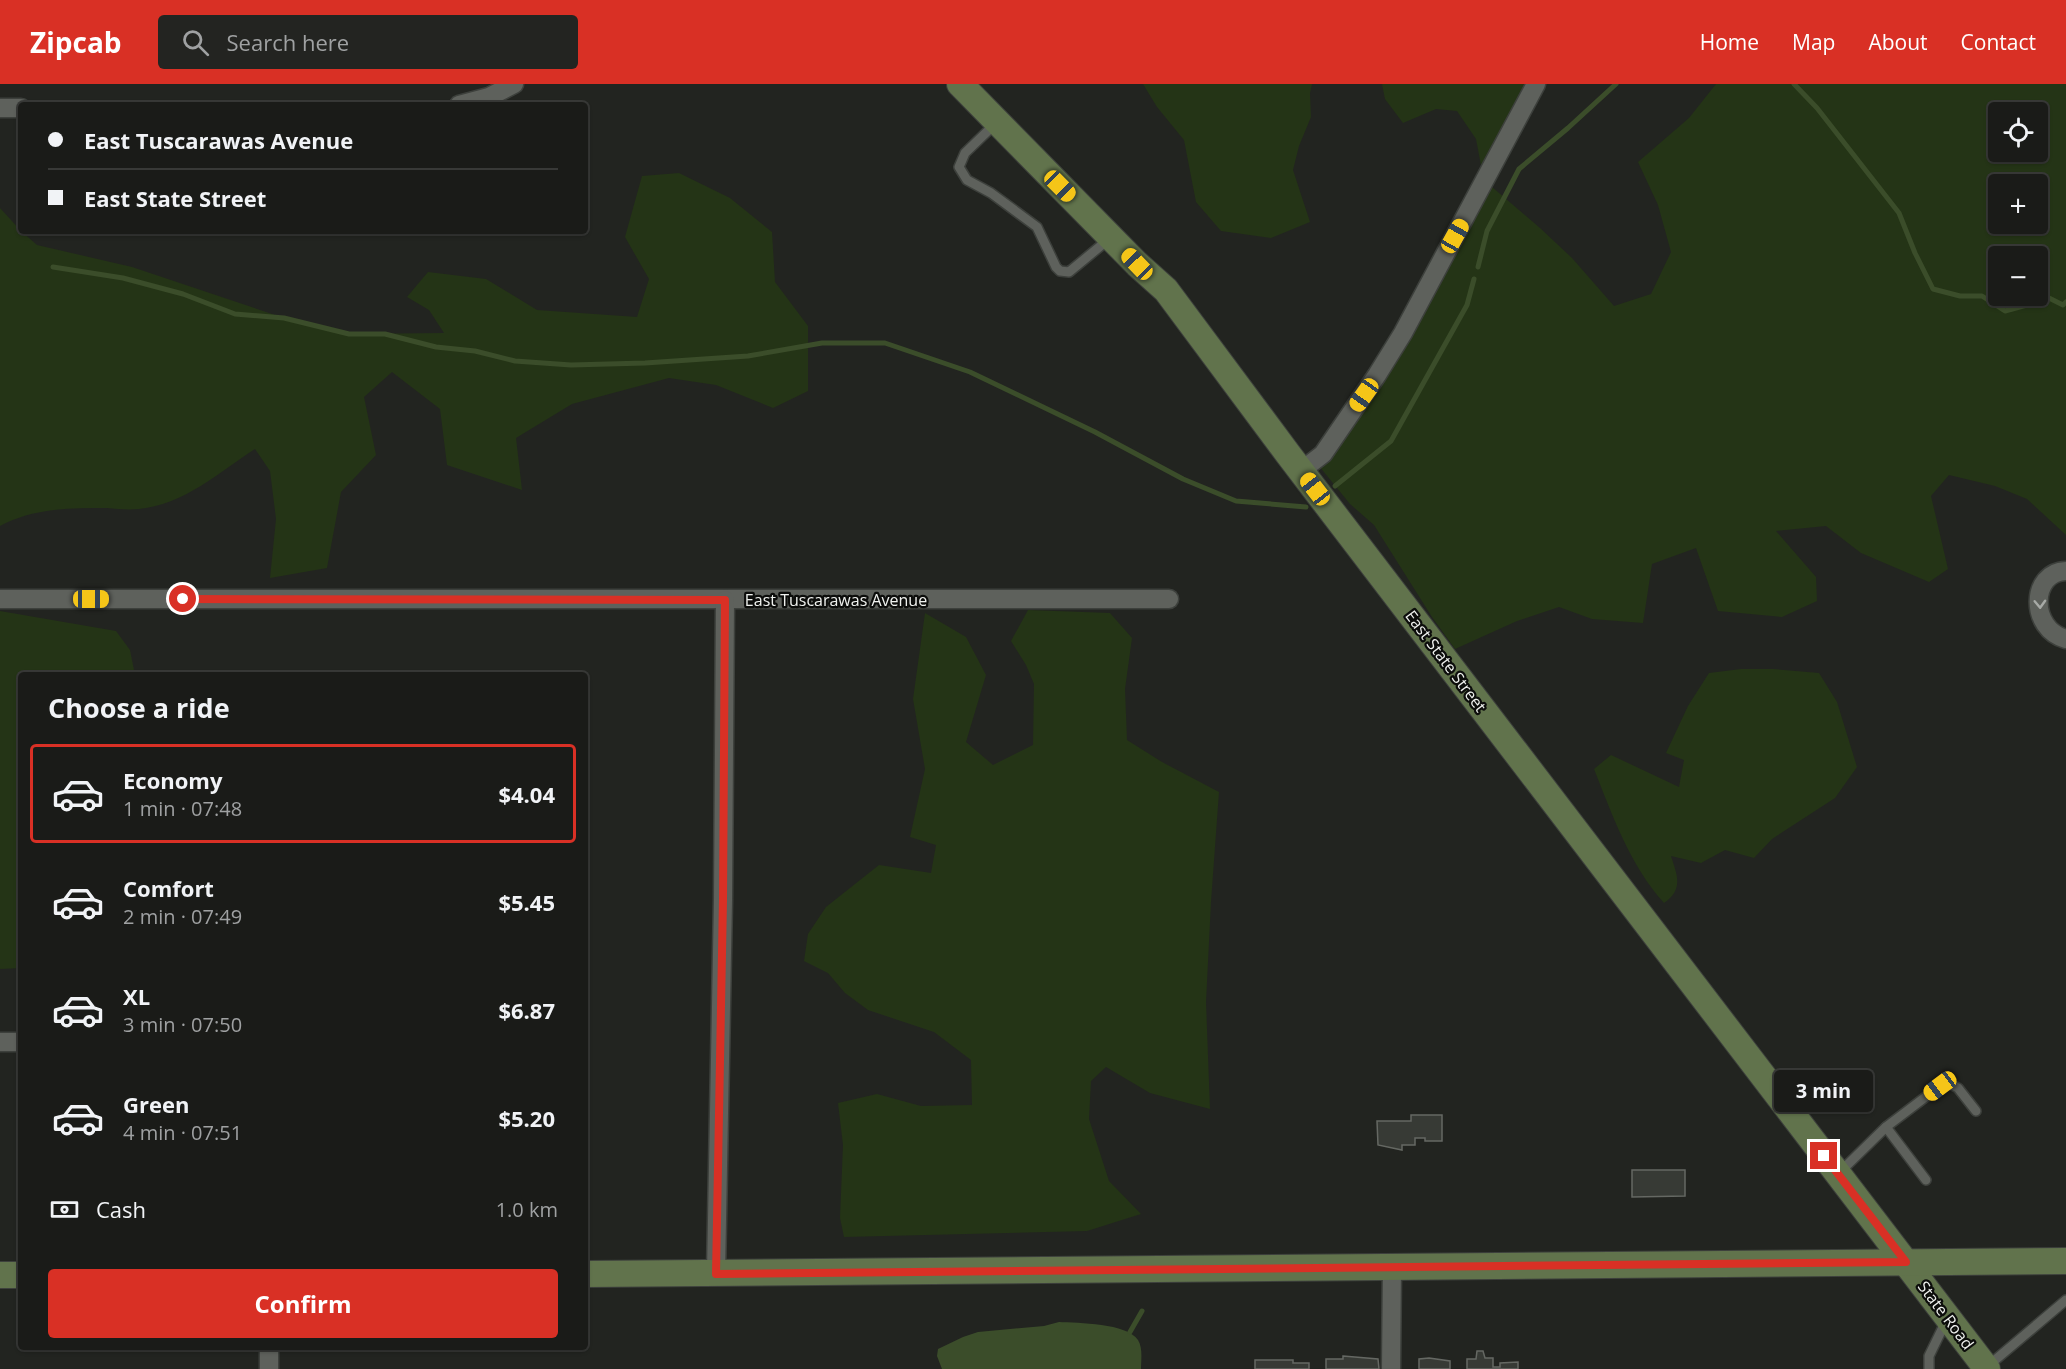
<!DOCTYPE html>
<meta charset="utf-8">
<style>
body{margin:0;font-family:"Open Sans",sans-serif;background:#232421;color:#f1f3f6;height:100vh;display:flex;flex-direction:column;font-size:22px;white-space:nowrap}
*{box-sizing:border-box;margin:0}
p{font-size:20px;color:#9fa1a2}
.icon{flex:none;width:33px;height:33px;fill:none;stroke:currentColor;stroke-width:2;stroke-linecap:round;stroke-linejoin:round}
.map{position:relative;flex:1;overflow:hidden}
.side{position:absolute;left:18px;top:588px;width:570px;height:678px;display:flex;flex-direction:column;background:#1a1b18;border-radius:6px;box-shadow:0 2px 4px #0004,0 0 0 2px #383937}
.side>*{flex:none}
.hud{position:absolute;left:18px;top:18px;width:570px;height:132px;border-radius:6px;box-shadow:0 2px 4px #0004,0 0 0 2px #383937;display:grid;align-content:center;height:132px;padding:0 30px;background:#1a1b18}
.buttons{position:absolute;left:1988px;top:18px;display:grid;gap:12px}
.buttons a{display:grid;place-items:center;width:60px;height:60px;border-radius:6px;background:#1a1b18;box-shadow:0 2px 4px #0004,0 0 0 2px #383937;font-size:30px}
.end{position:absolute;width:27px;height:27px;margin:-14px;border:8px solid #d93025;background:#fff;box-shadow:0 0 0 3px #fff}
.from{border-radius:50%}
.bubble{position:absolute;height:42px;border-radius:6px;background:#1a1b18;box-shadow:0 2px 4px #0004,0 0 0 2px #383937;font-size:20px;font-weight:700;line-height:42px;text-align:center}
.car{position:absolute;width:18px;height:36px;margin:-18px -9px;border-radius:8px;box-shadow:0 0 4px 2px #0007;background:linear-gradient(#f5c518 24%,#345 0 40%,#f5c518 0 76%,#345 0 86%,#f5c518 0)}
.hud b{display:flex;align-items:center;gap:21px;height:57px;font-size:22px}
.hud b+b{border-top:2px solid #383937}
.hud i{width:15px;height:15px;background:#f1f3f6}
ul{padding:0;list-style:none}
li{display:flex;align-items:center;gap:18px;height:99px;margin:0 12px 9px;padding:0 18px;border:3px solid transparent;border-radius:6px}
li div{flex:1}
li b{display:block;font-size:22px}
li em{font-style:normal;font-weight:700}
li.on{border-color:#d93025}
li>.icon{width:54px;height:54px;stroke-width:1.5}
h2{padding:0 30px;font-size:27px;line-height:72px}
.pay{display:flex;align-items:center;gap:15px;height:66px;padding:0 30px;font-size:22px}
.pay p{margin-inline-start:auto}
.action{display:flex;gap:12px;margin-top:auto;padding:12px 30px}
.action a{flex:1;height:69px;border-radius:6px;background:#d93025;color:#fff;font-size:24px;font-weight:700;line-height:69px;text-align:center}
header{display:flex;align-items:center;gap:36px;box-sizing:border-box;height:84px;padding:0 30px;background:#d93025;color:#fff}
header strong{font-size:28px}
nav{display:flex;gap:33px;margin-inline-start:auto;font-size:21px}
.search{width:420px;height:54px;background:#232421;display:flex;align-items:center;gap:15px;box-sizing:border-box;padding:0 21px;border-radius:6px;color:#9fa1a2;font-size:22px}
.map>svg:first-child{display:block}
.green{fill:#243416;fill-rule:evenodd}
.water{fill:#3b4d2a}
.lines{fill:none;stroke-linecap:round;stroke-linejoin:round}
.stream{stroke:#3b4d2a;stroke-width:5}
.building{fill:#373a35;stroke:#656863;stroke-width:1.5}
.lane-casing{stroke:#3d403c;stroke-width:12}
.street-casing{stroke:#3d403c;stroke-width:21}
.secondary-casing{stroke:#3d403c;stroke-width:28}
.lane{stroke:#5e615c;stroke-width:9}
.street{stroke:#5e615c;stroke-width:18}
.secondary{stroke:#61734c;stroke-width:26}
.oneway{stroke:#a7aaa6}
.route{stroke:#d93025;stroke-width:8}
.labels{text-anchor:middle;dominant-baseline:central;stroke-width:4.5;stroke-linejoin:round;paint-order:stroke}
.street-label{font-size:16px;fill:#f0f2ef;stroke:#0c0d0b}
</style>
<header>
<strong>Zipcab</strong>
<div class="search"><svg class="icon" aria-label="search" viewBox="0 0 24 24"><circle cx="10" cy="10" r="6"/><path d="M15 15l6 6"/></svg>Search here</div>
<nav><a>Home</a><a>Map</a><a>About</a><a>Contact</a></nav>
</header>
<div class="map">
<svg width="2066" height="1285" viewBox="0 0 2066 1285">
<rect width="100%" height="100%" fill="#222420"/>
<g class="green">
<polygon points="1143,0 1312,0 1310,9 1311,33 1299,62 1293,86 1310,138 1271,154 1221,147 1196,118 1184,56 1157,23"/>
<path d="M1382,0H1536L1485,97L1540,144L1572,174L1614,222L1651,210L1671,168L1658,121L1638,78L1689,34L1716,0H2066V451L2027,415L1995,402L1949,391L1931,412L1948,485L1929,498L1861,469L1826,442L1776,447L1816,493L1817,517L1782,533L1718,527L1696,464L1652,480L1643,539L1592,535L1559,523L1517,537L1455,565L1432,533L1374,441L1350,420L1315,377L1484,97L1476,55L1457,27L1436,25L1403,39L1385,15ZM1998,28H2037V68H1998ZM1998,100H2037V140H1998ZM1998,172H2037V212H1998Z"/>
<path d="M679,89L730,114L772,148L775,198L808,242V307L773,324L716,301L669,294L572,320L516,354L522,406L447,381L440,325L392,288L364,313L376,371L341,408L327,484L270,494L276,435L270,387L255,365C218,389 185,420 139,425C128,426 117,425 107,424C69,424 34,424 0,442V124L21,147L37,161L132,183L284,234L349,250L444,249L429,226L407,213L428,188L486,195L537,226L637,233L649,195L625,153L642,92Z"/>
<polygon points="1028,526 1110,529 1132,554 1125,605 1127,656 1162,678 1219,708 1211,818 1206,918 1210,1025 1150,1009 1106,983 1091,997 1089,1035 1109,1097 1141,1130 1087,1147 844,1153 840,1134 843,1061 838,1019 877,1010 921,1022 972,1021 971,976 934,948 868,926 845,909 828,889 804,877 808,850 826,823 879,781 931,789 936,761 910,753 925,685 913,615 925,529 966,553 986,591 966,658 993,681 1033,661 1034,600 1026,581 1011,557"/>
<polygon points="0,527 116,547 130,566 135,591 21,591 21,884 0,885"/>
<path d="M1741,585H1773L1819,589L1837,618L1857,683L1835,714L1772,755L1754,774L1725,766L1701,779L1671,772C1677,791 1684,805 1664,819C1630,781 1613,733 1594,685L1611,671L1679,703L1684,676L1666,669L1688,622L1709,589Z"/>
</g>
<path class="water" d="M1059,1238C1078,1239 1127,1239 1138,1256C1143,1264 1141,1276 1141,1285H942L937,1272L938,1265L963,1253L978,1248L1044,1242Z"/>
<g class="lines">
<g class="stream">
<polyline points="1794,0 1817,24 1899,129 1915,169 1933,205 1960,212 1982,212 2005,227 2027,221 2045,212 2063,221 2066,218"/>
<polyline points="53,183 123,194 183,210 235,230 284,234 349,250 385,250 436,263 475,267 515,277 571,281 645,279 748,272 822,259 885,259 970,288 1095,348 1183,395 1236,417 1306,423"/>
<polyline points="1478,183 1487,147 1519,85 1568,44 1616,0"/>
<polyline points="1335,402 1391,357 1467,221 1474,195"/>
<polyline points="1130,1248 1142,1227"/>
</g>
</g>
<g class="building">
<polygon points="1411,1031 1442,1031 1442,1057 1425,1057 1425,1054 1415,1054 1415,1061 1402,1061 1402,1066 1378,1061 1377,1037 1411,1037"/>
<polygon points="1632,1086 1685,1086 1685,1112 1632,1113"/>
<polygon points="1477,1267 1483,1267 1485,1274 1493,1274 1493,1283 1500,1283 1500,1279 1518,1278 1518,1285 1467,1285 1467,1275 1476,1275"/>
<polygon points="1343,1272 1378,1275 1379,1285 1326,1285 1326,1275 1343,1275"/>
<polygon points="1429,1274 1450,1277 1450,1285 1419,1285 1419,1275"/>
<polygon points="1255,1276 1293,1276 1293,1279 1309,1279 1309,1285 1255,1285"/>
</g>
<g class="lines">
<g class="lane-casing">
<g id="lane">
<polyline points="996,39 965,69 959,83 967,96 991,109 1037,143 1056,183 1060,187 1069,188 1109,155"/>
<polyline points="1886,1043 1926,1096"/>
<polyline points="1840,1088 1886,1043 1940,1002 1948,999 1958,1004 1976,1027"/>
<polyline points="1988,1282 2066,1216"/>
<polyline points="1929,1285 1929,1272 1947,1235"/>
</g>
</g>
<g class="street-casing">
<g id="street">
<polyline points="459,21 489,13 514,0"/>
<polyline points="0,24 21,24"/>
<polyline points="1301,387 1323,370 1377,291 1403,249 1536,0"/>
<path d="M2066,487C2030,488 2029,545 2066,555"/>
<polyline points="0,515 1169,515"/>
<polyline points="0,958 21,958"/>
<polyline points="716,1189 723,816 725,516"/>
<polyline points="269,1263 269,1285"/>
<polyline points="1391,1285 1392,1183"/>
</g>
</g>
<g class="secondary-casing">
<g id="secondary">
<polyline points="960,0 1137,180 1166,206 1288,370 1987,1285"/>
<polyline points="585,1190 2066,1177"/>
<polyline points="0,1191 21,1191"/>
</g>
</g>
<use href="#lane" class="lane"/>
<use href="#street" class="street"/>
<use href="#secondary" class="secondary"/>
</g>
<defs><path id="oneway-chevron" d="M-2-3.5L2.5 0L-2 3.5" fill="none" stroke-width="1.6" stroke-linecap="round" stroke-linejoin="round" transform="scale(1.5)"/></defs>
<use class="oneway" href="#oneway-chevron" transform="translate(2040 520) rotate(88)"/>
<g class="lines">
<polyline class="route" points="183,515 725,516 723,816 716,1190 1906,1178 1824,1072"/>
</g>
<g class="labels">
<g class="street-label">
<text x="836" y="516">East Tuscarawas Avenue</text>
<text transform="translate(1446 577) rotate(53)">East State Street</text>
<text transform="translate(1946 1231) rotate(53)">State Road</text>
</g>
</g>
</svg>
<div class="buttons">
<a><svg class="icon" aria-label="locate" viewBox="0 0 24 24"><circle cx="12" cy="12" r="6"/><path d="M12 2v4M12 18v4M2 12h4M18 12h4"/></svg></a>
<a>+</a>
<a>−</a>
</div>
<i class="end from" style="left:183px;top:515px"></i>
<i class="end" style="left:1824px;top:1072px"></i>
<div class="bubble" style="left:1774px;top:986px;width:99px">3 min</div>
<i class="car" style="left:1060px;top:102px;rotate:135deg"></i>
<i class="car" style="left:1455px;top:152px;rotate:29deg"></i>
<i class="car" style="left:1137px;top:180px;rotate:316deg"></i>
<i class="car" style="left:1364px;top:311px;rotate:215deg"></i>
<i class="car" style="left:1315px;top:405px;rotate:322deg"></i>
<i class="car" style="left:91px;top:515px;rotate:90deg"></i>
<i class="car" style="left:1940px;top:1002px;rotate:233deg"></i>
<div class="hud">
<b><i class="from"></i>East Tuscarawas Avenue</b>
<b><i></i>East State Street</b>
</div>
<section class="side">
<h2>Choose a ride</h2>
<ul>
<li class="on"><svg class="icon" aria-label="car" viewBox="0 0 24 24"><path d="M5 17H2v-5l4-1 3-4h7l3 4 3 1v5h-3M9 17h6M6 11h13"/><circle cx="7" cy="17" r="2"/><circle cx="17" cy="17" r="2"/></svg><div><b>Economy</b><p>1 min · 07:48</p></div><em>$4.04</em></li>
<li><svg class="icon" aria-label="car" viewBox="0 0 24 24"><path d="M5 17H2v-5l4-1 3-4h7l3 4 3 1v5h-3M9 17h6M6 11h13"/><circle cx="7" cy="17" r="2"/><circle cx="17" cy="17" r="2"/></svg><div><b>Comfort</b><p>2 min · 07:49</p></div><em>$5.45</em></li>
<li><svg class="icon" aria-label="car" viewBox="0 0 24 24"><path d="M5 17H2v-5l4-1 3-4h7l3 4 3 1v5h-3M9 17h6M6 11h13"/><circle cx="7" cy="17" r="2"/><circle cx="17" cy="17" r="2"/></svg><div><b>XL</b><p>3 min · 07:50</p></div><em>$6.87</em></li>
<li><svg class="icon" aria-label="car" viewBox="0 0 24 24"><path d="M5 17H2v-5l4-1 3-4h7l3 4 3 1v5h-3M9 17h6M6 11h13"/><circle cx="7" cy="17" r="2"/><circle cx="17" cy="17" r="2"/></svg><div><b>Green</b><p>4 min · 07:51</p></div><em>$5.20</em></li>
</ul>
<div class="pay"><svg class="icon" aria-label="cash" viewBox="0 0 24 24"><path d="M3 7h18v10H3z"/><circle cx="12" cy="12" r="2"/></svg>Cash<p>1.0 km</p></div>
<div class="action"><a>Confirm</a></div>
</section>
</div>
